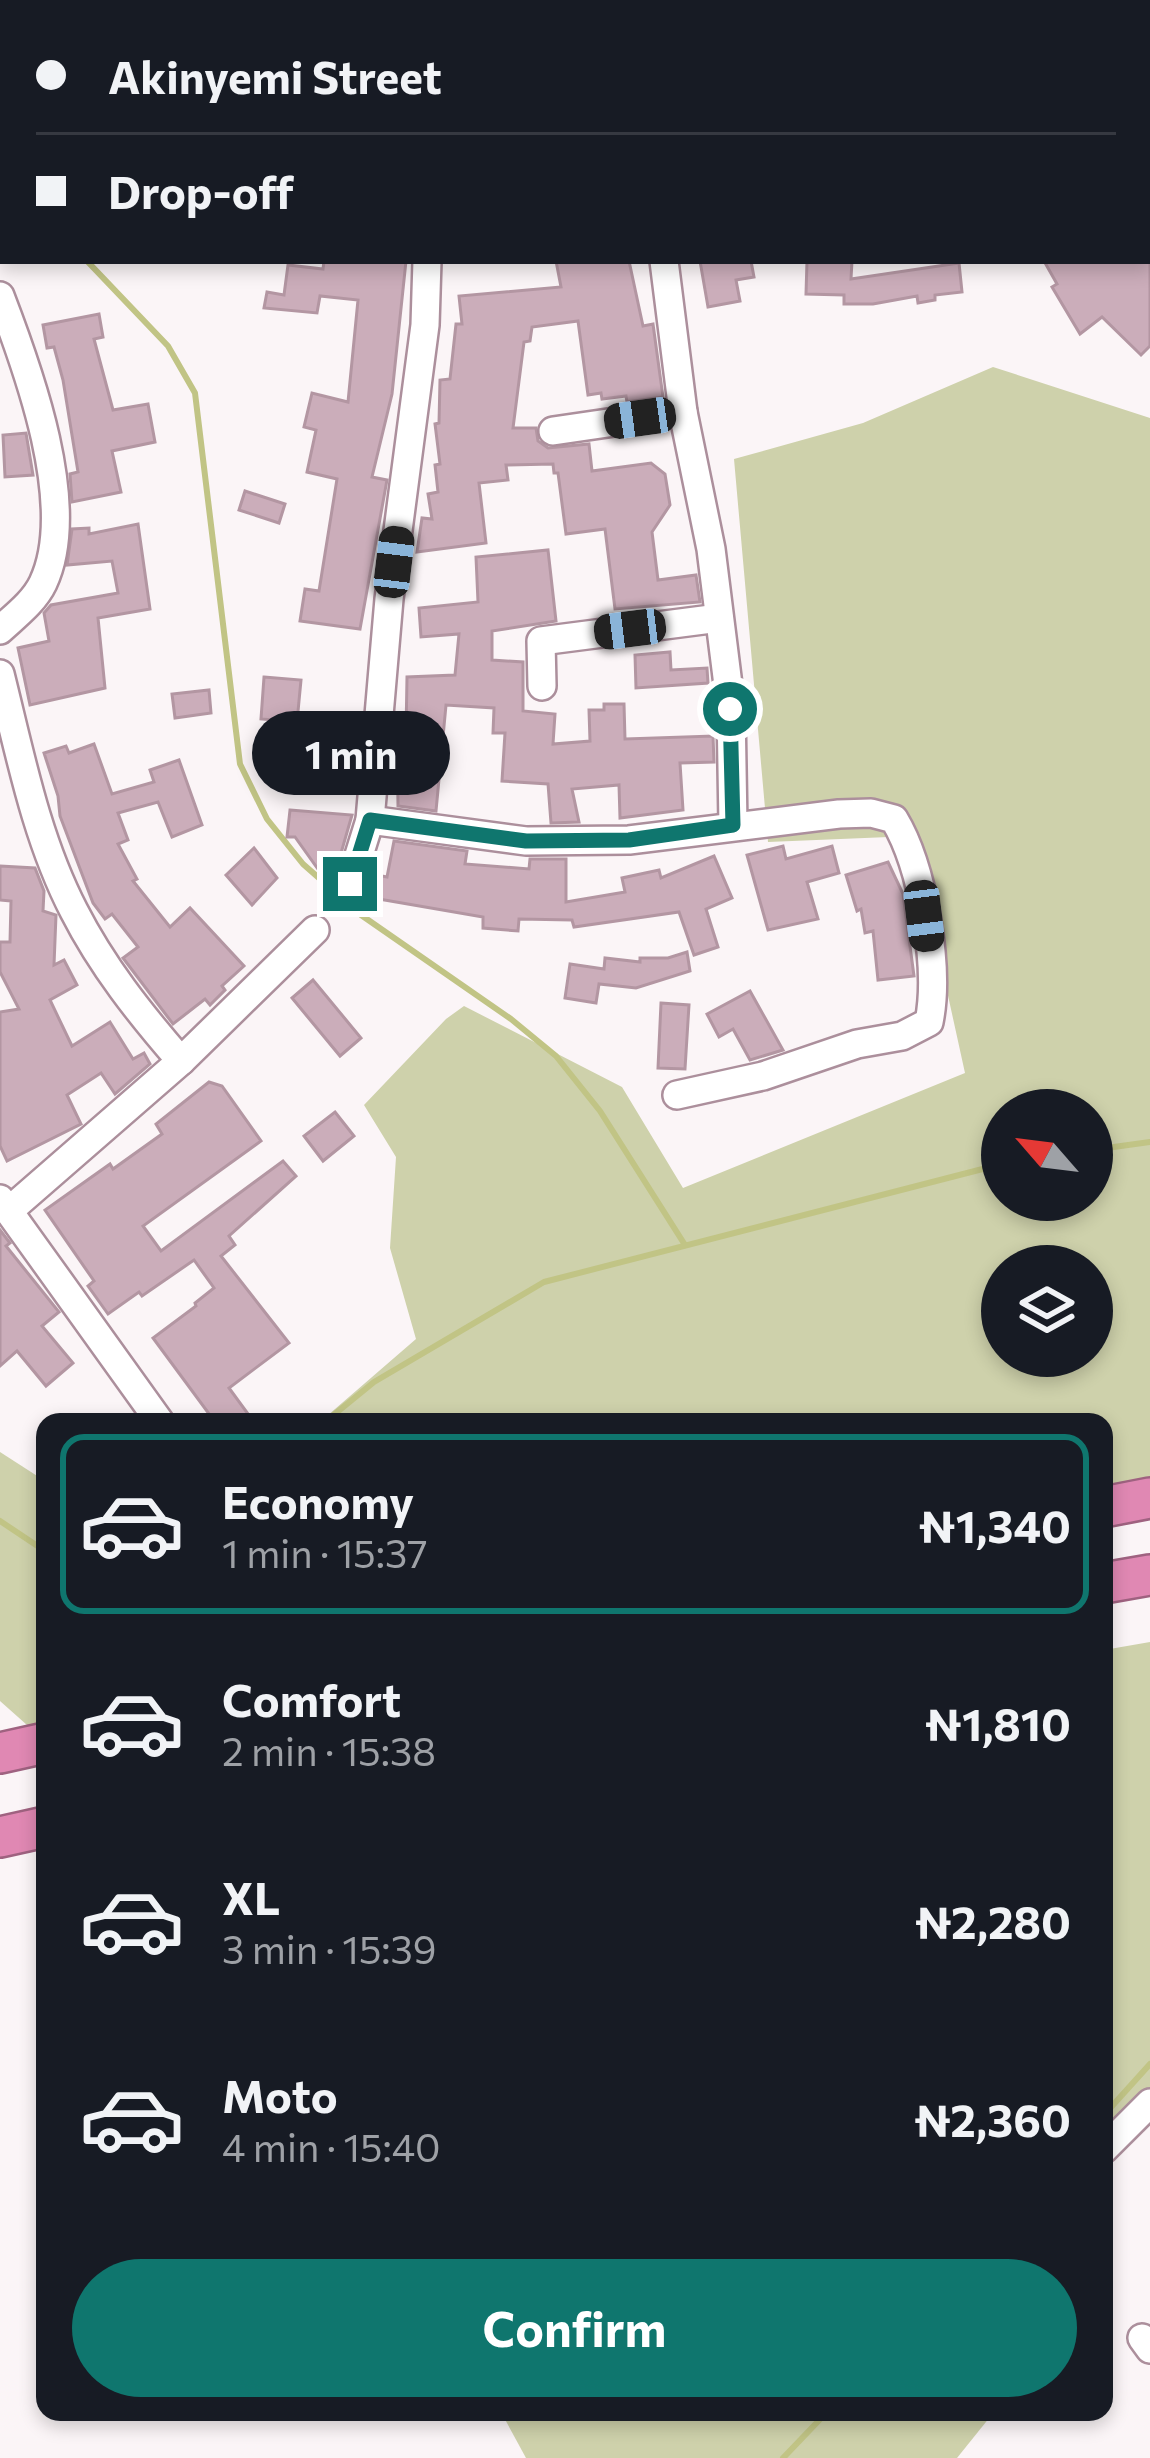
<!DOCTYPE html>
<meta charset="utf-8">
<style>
body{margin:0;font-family:Commissioner,sans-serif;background:#20242c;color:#f1f3f6;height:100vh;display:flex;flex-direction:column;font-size:45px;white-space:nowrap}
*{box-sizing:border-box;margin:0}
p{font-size:39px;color:#9ea1a6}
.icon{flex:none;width:66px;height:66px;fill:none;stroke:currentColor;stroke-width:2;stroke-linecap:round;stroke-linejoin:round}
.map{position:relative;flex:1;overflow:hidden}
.side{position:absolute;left:36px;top:1413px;width:1077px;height:1008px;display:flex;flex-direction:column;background:#171b24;border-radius:24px;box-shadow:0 6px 18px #0003}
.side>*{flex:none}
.hud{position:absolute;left:0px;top:0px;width:1152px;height:264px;box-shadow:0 6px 18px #0003;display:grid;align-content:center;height:264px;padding:0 36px;background:#171b24}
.needle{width:78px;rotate:298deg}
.controls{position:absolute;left:981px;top:1089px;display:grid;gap:24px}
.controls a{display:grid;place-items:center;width:132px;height:132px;border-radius:50%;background:#171b24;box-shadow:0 6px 18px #0003;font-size:60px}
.end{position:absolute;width:54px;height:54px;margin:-27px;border:15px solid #0f766e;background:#fff;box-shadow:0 0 0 6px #fff}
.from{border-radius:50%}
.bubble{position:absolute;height:84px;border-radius:42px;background:#171b24;box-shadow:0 6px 18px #0003;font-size:39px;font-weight:700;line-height:84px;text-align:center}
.car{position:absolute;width:36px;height:72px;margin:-36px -18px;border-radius:15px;box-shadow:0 0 9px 3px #0007;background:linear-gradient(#222 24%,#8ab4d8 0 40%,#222 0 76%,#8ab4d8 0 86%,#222 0)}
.hud b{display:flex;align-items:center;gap:42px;height:114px;font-size:45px}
.hud b+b{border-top:3px solid #363941}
.hud i{width:30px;height:30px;background:#f1f3f6}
ul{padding:21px 0 0;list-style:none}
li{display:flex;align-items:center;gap:36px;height:180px;margin:0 24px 18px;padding:0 12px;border:6px solid transparent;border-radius:24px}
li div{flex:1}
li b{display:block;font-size:45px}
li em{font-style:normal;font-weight:700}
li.current{border-color:#0f766e}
li>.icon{width:108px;height:108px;stroke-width:1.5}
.button{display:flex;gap:24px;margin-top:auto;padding:24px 36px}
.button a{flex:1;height:138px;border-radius:72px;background:#0f766e;color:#fff;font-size:48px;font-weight:700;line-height:138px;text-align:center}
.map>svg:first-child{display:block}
.green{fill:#ced1ab;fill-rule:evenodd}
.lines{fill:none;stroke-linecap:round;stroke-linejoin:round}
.stream{stroke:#c1c485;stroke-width:6}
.building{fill:#cbadba;stroke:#b396a2;stroke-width:3}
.minor-casing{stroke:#ac8f9c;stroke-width:32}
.highway-casing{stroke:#9f6280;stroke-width:44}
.minor{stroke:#fff;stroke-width:27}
.highway{stroke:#e088b3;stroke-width:39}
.route{stroke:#0f766e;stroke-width:15}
</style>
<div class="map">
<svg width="1150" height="2458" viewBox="0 0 1150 2458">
<rect width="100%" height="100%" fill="#fbf5f7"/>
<g class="green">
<path d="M993,367L1150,418V1506L1104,1512V1422H320L416,1339L390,1248L396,1157L364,1105L446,1019L464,1006L622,1087L683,1188L965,1073L913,836L768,842L734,459L863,423ZM1002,1110H1092V1200H1002ZM1002,1266H1092V1356H1002Z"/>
<polygon points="0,1452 45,1481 45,1741 0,1701"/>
<polygon points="1150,1642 1150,2092 1104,2137 1104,1650"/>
<polygon points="501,2412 994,2412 957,2458 526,2458"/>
</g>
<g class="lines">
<g class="stream">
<polyline points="0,181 3,183"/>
<polyline points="87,261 168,346 195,393 240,764 267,819 303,864 361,915 511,1019 556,1056 600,1111 685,1245"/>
<polyline points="1092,1150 1150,1142"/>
<polyline points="325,1422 374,1382 544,1282 1002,1164"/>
<polyline points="0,1521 45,1551"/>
<polyline points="1104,2115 1150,2064"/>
<polyline points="783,2458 827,2412"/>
</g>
</g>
<g class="building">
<polygon points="324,261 406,261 392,394 372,477 387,480 360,629 300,621 305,589 319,591 337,479 307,472 316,430 304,427 312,393 348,402 358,300 320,296 317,313 264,308 267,292 284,295 288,265 323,269"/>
<polygon points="556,261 629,261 643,326 653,324 663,397 627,402 626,396 602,399 601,393 588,395 578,321 532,327 530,341 524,342 513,428 536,428 538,441 548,448 589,444 592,471 651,463 665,474 670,505 652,532 658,580 696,575 700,602 615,609 605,529 566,534 558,473 554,473 553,464 506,465 508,480 479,483 486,543 417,552 422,518 432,519 428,494 438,492 435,465 440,464 435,424 439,423 440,380 450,379 456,324 462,324 459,296 561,287"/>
<polygon points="700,261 751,261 754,277 736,280 740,301 708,307"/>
<polygon points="807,261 852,261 851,279 959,263 962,292 935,295 935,300 918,303 917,296 873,304 844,304 844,295 806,294"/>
<polygon points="1044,261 1150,261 1150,346 1141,355 1102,317 1080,334 1052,287 1057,284"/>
<polygon points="99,314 103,337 94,339 113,410 148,404 155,442 112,451 121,492 72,502 70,474 78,472 63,380 54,347 47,348 43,325"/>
<polygon points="26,433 33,475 5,477 3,435"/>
<polygon points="245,491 285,504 279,523 239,510"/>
<polygon points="138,524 150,609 98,618 105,688 30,705 18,648 49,641 44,613 51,605 118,593 112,561 67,565 72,529 89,528 89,534"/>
<polygon points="548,550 556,621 492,631 492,660 523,662 523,711 555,714 553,744 590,741 589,710 604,710 604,704 624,704 625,739 713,736 714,762 680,763 683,810 620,818 619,785 572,789 579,822 551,823 548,784 502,781 505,733 493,733 494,708 446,705 436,811 398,806 397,733 406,733 407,677 455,675 459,634 421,637 419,608 478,602 476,557"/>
<polygon points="670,652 671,670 707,668 708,683 636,688 635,655"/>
<polygon points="264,677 301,680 297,722 261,719"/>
<polygon points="209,690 211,713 175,718 172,694"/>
<polygon points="94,744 112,794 154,782 150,770 179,760 202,825 172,837 158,802 118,813 128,840 118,844 137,879 133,881 170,927 190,908 244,966 222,986 225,990 210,1005 205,999 173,1024 123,958 138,947 112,914 105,919 93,903 60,816 58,796 44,753 66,746 69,753"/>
<polygon points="290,810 352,815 333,881 325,879 295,837 287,837"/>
<polygon points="394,841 467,851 465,864 529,869 530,859 566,859 566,902 625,892 622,878 659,870 661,878 714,856 732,898 706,909 718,947 694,955 679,912 574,927 572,920 519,919 518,931 483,928 483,917 373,898 377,875 387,877"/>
<polygon points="783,846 786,859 832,846 839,873 807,882 818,919 768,930 747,855"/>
<polygon points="254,848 277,878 252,905 226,875"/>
<polygon points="888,862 903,894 914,976 878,980 873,931 865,933 861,909 857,911 846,875"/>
<polygon points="0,866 35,868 44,891 43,911 56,915 54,965 64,960 77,985 50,1000 72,1046 110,1022 133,1059 144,1053 150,1064 115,1094 101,1073 67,1095 81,1124 7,1161 0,1146 0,1012 19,1009 0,972 0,942 10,942 11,901 0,900"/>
<polygon points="687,952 690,971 636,988 599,984 596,1003 565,998 570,964 604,969 605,958 640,962 640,958 668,958"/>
<polygon points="313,980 361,1038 340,1056 292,998"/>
<polygon points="750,991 783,1050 750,1060 733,1029 719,1037 707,1014"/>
<polygon points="661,1003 689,1005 685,1069 658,1068"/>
<polygon points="209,1082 222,1086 261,1141 143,1226 161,1251 283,1161 296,1176 229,1236 235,1245 221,1256 289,1343 229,1388 254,1422 215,1422 153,1338 196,1306 195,1303 214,1288 194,1260 142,1296 139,1292 108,1314 88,1286 94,1281 45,1210 110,1164 113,1169 162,1134 156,1124"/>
<polygon points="335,1112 354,1136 323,1161 304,1136"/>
<polygon points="0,1230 10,1243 6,1246 59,1312 42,1326 73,1363 46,1386 17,1351 0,1366"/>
</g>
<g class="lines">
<g class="minor-casing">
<g id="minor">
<polyline points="400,0 401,3"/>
<polyline points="613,0 614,3"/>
<polyline points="1143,0 1147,3"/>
<polyline points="169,3 169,0"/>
<polyline points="1149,116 1150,116"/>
<polyline points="664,261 683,412 711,549 731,709 733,825"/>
<path d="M0,296C28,369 79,507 43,583C34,602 15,616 0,630"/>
<polyline points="553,431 683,412"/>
<path d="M0,674C20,754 36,838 74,911C102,966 140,1014 181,1061"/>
<polyline points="542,686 541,641 719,618"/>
<path d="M370,820L526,841L629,840L839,814L871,813L894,819C923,867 940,968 929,1022L902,1036L857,1044L763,1076L677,1095"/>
<polyline points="350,884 370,820 389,599 425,325 427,261"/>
<polyline points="0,1199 160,1422"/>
<polyline points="11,1209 181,1061 315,930"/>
<polyline points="1104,2149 1150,2103"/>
<polyline points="1142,2338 1150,2349"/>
</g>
</g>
<g class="highway-casing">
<g id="highway">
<polyline points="1104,1507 1150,1498"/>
<polyline points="1104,1583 1150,1575"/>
<polyline points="0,1753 45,1743"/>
<polyline points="0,1837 45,1827"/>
</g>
</g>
<use href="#minor" class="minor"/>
<use href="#highway" class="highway"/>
</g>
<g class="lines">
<polyline class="route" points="350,884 370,820 526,841 629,840 733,825 730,709"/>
</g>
</svg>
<div class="controls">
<a><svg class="needle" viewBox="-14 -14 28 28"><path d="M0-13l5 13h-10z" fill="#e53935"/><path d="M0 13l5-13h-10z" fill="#9ea1a6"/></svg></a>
<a><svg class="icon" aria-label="layers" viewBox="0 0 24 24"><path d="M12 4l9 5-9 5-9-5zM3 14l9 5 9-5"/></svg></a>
</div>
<i class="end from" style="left:730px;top:709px"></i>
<i class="end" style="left:350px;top:884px"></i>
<div class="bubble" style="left:252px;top:711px;width:198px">1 min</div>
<i class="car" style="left:640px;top:418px;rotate:262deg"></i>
<i class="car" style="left:394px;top:562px;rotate:7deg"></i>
<i class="car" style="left:630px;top:629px;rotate:263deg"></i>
<i class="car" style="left:924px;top:916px;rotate:173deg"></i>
<div class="hud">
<b><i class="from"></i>Akinyemi Street</b>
<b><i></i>Drop-off</b>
</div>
<section class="side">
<ul>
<li class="current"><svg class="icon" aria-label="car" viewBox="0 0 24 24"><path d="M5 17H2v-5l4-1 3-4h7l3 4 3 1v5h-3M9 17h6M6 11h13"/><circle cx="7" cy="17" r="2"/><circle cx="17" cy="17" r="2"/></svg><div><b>Economy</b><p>1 min · 15:37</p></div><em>₦1,340</em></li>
<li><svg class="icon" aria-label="car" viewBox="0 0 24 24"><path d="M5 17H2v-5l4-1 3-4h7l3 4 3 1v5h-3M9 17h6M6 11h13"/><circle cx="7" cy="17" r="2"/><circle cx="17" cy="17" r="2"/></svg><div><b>Comfort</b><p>2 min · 15:38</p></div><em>₦1,810</em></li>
<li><svg class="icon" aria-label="car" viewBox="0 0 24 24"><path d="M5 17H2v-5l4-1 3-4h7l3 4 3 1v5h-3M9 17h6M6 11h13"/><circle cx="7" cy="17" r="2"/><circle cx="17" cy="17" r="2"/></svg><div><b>XL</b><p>3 min · 15:39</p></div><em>₦2,280</em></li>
<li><svg class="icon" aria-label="car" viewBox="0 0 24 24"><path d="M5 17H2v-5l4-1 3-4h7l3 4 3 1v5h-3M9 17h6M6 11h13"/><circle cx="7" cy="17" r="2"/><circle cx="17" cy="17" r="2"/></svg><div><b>Moto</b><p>4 min · 15:40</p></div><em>₦2,360</em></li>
</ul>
<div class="button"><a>Confirm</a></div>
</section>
</div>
